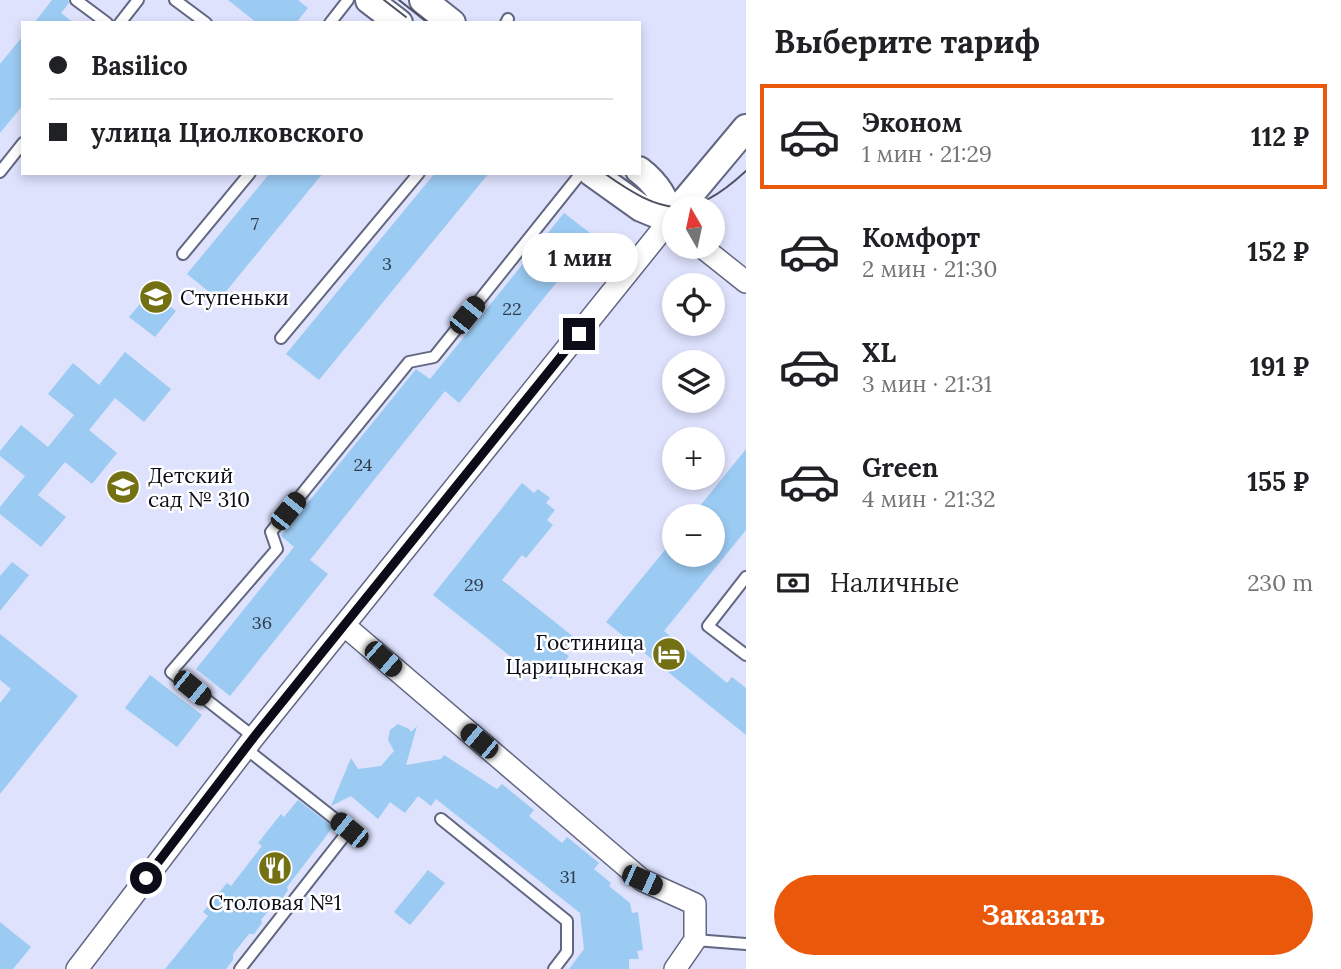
<!DOCTYPE html>
<html lang="ru">
<meta charset="utf-8">
<style>
body{margin:0;font-family:Lora,serif;background:#f2f2f2;color:#202124;height:100vh;display:flex;flex-direction:column;font-size:26px;white-space:nowrap}
*{box-sizing:border-box;margin:0}
p{font-size:23px;color:#757577}
.icon{flex:none;width:38px;height:38px;fill:none;stroke:currentColor;stroke-width:2;stroke-linecap:round;stroke-linejoin:round}
.map{position:relative;flex:1;overflow:hidden}
.panel{display:flex;flex-direction:column;background:#fff;width:595px}
.panel>*{flex:none}
.top-card{position:absolute;left:21px;top:21px;width:620px;height:154px;border-radius:0px;box-shadow:0 4px 10px #0003;display:grid;align-content:center;height:154px;padding:0 28px;background:#fff}
.needle{width:46px;rotate:351deg}
.controls{position:absolute;left:662px;top:196px;display:grid;gap:14px}
.controls a{display:grid;place-items:center;width:63px;height:63px;border-radius:50%;background:#fff;box-shadow:0 4px 10px #0003;font-size:35px}
.end{position:absolute;width:32px;height:32px;margin:-16px;border:9px solid #0b0c17;background:#fff;box-shadow:0 0 0 4px #fff}
.from{border-radius:50%}
.bubble{position:absolute;height:49px;border-radius:24px;background:#fff;box-shadow:0 4px 10px #0003;font-size:23px;font-weight:800;line-height:49px;text-align:center}
.car{position:absolute;width:21px;height:42px;margin:-21px -10px;border-radius:9px;box-shadow:0 0 5px 2px #0007;background:linear-gradient(#222 24%,#8ab4d8 0 40%,#222 0 76%,#8ab4d8 0 86%,#222 0)}
.top-card b{display:flex;align-items:center;gap:24px;height:66px;font-size:26px}
.top-card b+b{border-top:2px solid #e0e0e0}
.top-card i{width:18px;height:18px;background:#202124}
ul{padding:0;list-style:none}
li{display:flex;align-items:center;gap:21px;height:105px;margin:0 14px 10px;padding:0 14px;border:4px solid transparent;border-radius:0px}
li div{flex:1}
li b{display:block;font-size:26px}
li em{font-style:normal;font-weight:800}
li.on{border-color:#ea580c}
li>.icon{width:63px;height:63px;stroke-width:1.5}
h2{padding:0 28px;font-size:32px;line-height:84px}
.pay{display:flex;align-items:center;gap:18px;height:77px;padding:0 28px;font-size:26px}
.pay p{margin-inline-start:auto}
.button{display:flex;gap:14px;margin-top:auto;padding:14px 28px}
.button a{flex:1;height:80px;border-radius:42px;background:#ea580c;color:#fff;font-size:28px;font-weight:800;line-height:80px;text-align:center}
main{display:flex;flex:1;min-height:0}
.map>svg:first-child{display:block}
.building{fill:#9bcaf2}
.lines{fill:none;stroke-linecap:round;stroke-linejoin:round}
.service-casing{stroke:#616682;stroke-width:14}
.minor-casing{stroke:#616682;stroke-width:24}
.tertiary-casing{stroke:#616682;stroke-width:30}
.service{stroke:#fff;stroke-width:10}
.minor{stroke:#fff;stroke-width:21}
.tertiary{stroke:#fff;stroke-width:26}
.tram{stroke:#4e5060;stroke-width:2}
.route{stroke:#0b0c17;stroke-width:9}
.labels{text-anchor:middle;dominant-baseline:central;stroke-width:5;stroke-linejoin:round;paint-order:stroke}
.number-label{font-size:18px;fill:#2f3c4e}
.poi-label{font-size:21px;fill:#0b0c17;stroke:#fff;text-anchor:start}
</style>
<main>
<div class="map">
<svg width="746" height="969" viewBox="0 0 746 969">
<rect width="100%" height="100%" fill="#dee2fd"/>
<g class="building">
<polygon points="52,0 68,0 69,3 61,13 74,23 34,23"/>
<polygon points="228,0 298,0 308,8 296,23 257,23"/>
<polygon points="23,36 23,105 0,133 0,64"/>
<polygon points="270,173 323,173 219,300 187,274"/>
<polygon points="435,173 489,173 319,380 286,354"/>
<polygon points="564,213 594,236 459,403 445,391 310,560 328,574 230,696 196,669 294,547 281,536 416,369 430,379"/>
<polygon points="151,291 176,311 155,337 129,317"/>
<polygon points="125,352 171,389 144,422 115,398 89,430 117,453 92,484 65,462 38,495 66,517 41,547 0,514 0,507 25,476 0,456 0,451 21,425 48,447 74,415 48,394 73,363 99,385"/>
<polygon points="746,449 746,530 664,631 727,683 732,677 746,688 746,735 606,622 674,539 674,555 712,555 712,516 692,516"/>
<polygon points="522,483 534,493 538,489 550,498 546,503 555,510 547,520 553,525 526,558 522,555 502,580 575,638 564,653 569,656 551,679 544,673 539,679 433,595"/>
<polygon points="12,562 29,575 0,611 0,576"/>
<polygon points="0,634 78,696 0,794 0,703 11,689 0,680"/>
<polygon points="150,675 202,715 177,747 125,708"/>
<polygon points="398,724 409,729 411,732 417,726 406,765 441,759 444,755 497,789 502,784 534,810 529,816 562,843 567,837 599,863 594,869 611,883 609,886 630,903 632,913 638,912 643,950 637,951 639,959 629,959 629,969 569,969 584,949 580,913 436,799 431,806 418,796 405,813 390,802 378,819 351,796 331,806 351,758 358,769 381,766 394,751 388,740 390,730"/>
<polygon points="298,800 333,827 287,887 288,890 280,902 276,901 261,920 262,923 254,934 249,934 233,954 233,960 226,969 165,969 208,916 203,912 227,883 231,886 262,846 258,843 281,814 284,817"/>
<polygon points="428,870 445,883 410,925 394,912"/>
<polygon points="0,922 31,947 13,969 0,969"/>
</g>
<g class="lines">
<g class="service-casing">
<g id="service">
<polyline points="76,0 107,23"/>
<polyline points="175,0 206,23"/>
<polyline points="120,23 138,0"/>
<polyline points="330,23 348,0"/>
<polyline points="506,23 508,19"/>
<polyline points="0,172 23,143"/>
<polyline points="183,254 250,173"/>
<polyline points="281,338 419,173"/>
<polyline points="746,577 708,626 746,655"/>
<polyline points="254,737 171,672 277,549 271,532 409,362 434,357 581,173"/>
<polyline points="441,819 567,921 567,952 554,969"/>
<polyline points="695,940 746,944"/>
<polyline points="240,969 349,830 245,748"/>
</g>
</g>
<g class="minor-casing">
<g id="minor">
<polyline points="702,247 746,282"/>
<polyline points="345,626 642,880 695,904 695,940 675,969"/>
<polyline points="77,969 254,737 670,220 674,223"/>
</g>
</g>
<g class="tertiary-casing">
<g id="tertiary">
<polyline points="369,0 399,23"/>
<polyline points="423,0 452,23"/>
<path d="M639,170C656,183 667,198 670,220"/>
<polyline points="592,173 641,208 670,220"/>
<polyline points="679,208 746,128"/>
</g>
</g>
<use href="#service" class="service"/>
<use href="#minor" class="minor"/>
<use href="#tertiary" class="tertiary"/>
<g class="tram">
<polyline points="384,0 406,17"/>
<polyline points="399,0 428,23"/>
<path d="M604,173C663,215 691,222 746,171"/>
</g>
</g>
<g class="lines">
<polyline class="route" points="146,878 254,737 579,334"/>
</g>
<defs>
<g id="school-disc" transform="scale(1.75)"><circle r="9.5" fill="#737114" stroke="#fff"/><path d="M0-5L7-2L0 1L-7-2ZM-4 1L0 2.5L4 1V4Q0 6-4 4Z" fill="#fff"/></g>
<g id="hotel-disc" transform="scale(1.75)"><circle r="9.5" fill="#737114" stroke="#fff"/><path d="M-6-4.5h1.5V1H6V5H4.5V3h-9V5H-6ZM-4 0a1.8 1.8 0 1 1 3.6 0ZM.5 0V-2.5h3Q6-2.5 6 0Z" fill="#fff"/></g>
<g id="restaurant-disc" transform="scale(1.75)"><circle r="9.5" fill="#737114" stroke="#fff"/><path d="M-5-6h1v4h1v-4h1v4h1v-4h1v5L-1.5 .5V6h-2V.5L-5-1ZM5-6V6H3V1.5H1.5Q1.5-4 5-6Z" fill="#fff"/></g>
</defs>
<g fill-rule="evenodd">
<use href="#school-disc" x="156" y="297"/>
<use href="#school-disc" x="123" y="487"/>
<use href="#hotel-disc" x="669" y="654"/>
<use href="#restaurant-disc" x="275" y="868"/>
</g>
<g class="labels">
<g class="number-label">
<text x="255" y="223">7</text>
<text x="387" y="263">3</text>
<text x="512" y="308">22</text>
<text x="363" y="464">24</text>
<text x="474" y="584">29</text>
<text x="262" y="622">36</text>
<text x="568" y="876">31</text>
</g>
<g class="poi-label">
<text x="180" y="297">Ступеньки</text>
<text x="148" y="475">Детский<tspan x="148" dy="24">сад № 310</tspan></text>
<text x="644" y="642" text-anchor="end">Гостиница<tspan x="644" dy="24">Царицынская</tspan></text>
<text x="275" y="902" text-anchor="middle">Столовая №1</text>
</g>
</g>
</svg>
<div class="controls">
<a><svg class="needle" viewBox="-14 -14 28 28"><path d="M0-13l5 13h-10z" fill="#e53935"/><path d="M0 13l5-13h-10z" fill="#757577"/></svg></a>
<a><svg class="icon" aria-label="locate" viewBox="0 0 24 24"><circle cx="12" cy="12" r="6"/><path d="M12 2v4M12 18v4M2 12h4M18 12h4"/></svg></a>
<a><svg class="icon" aria-label="layers" viewBox="0 0 24 24"><path d="M12 4l9 5-9 5-9-5zM3 14l9 5 9-5"/></svg></a>
<a>+</a>
<a>−</a>
</div>
<i class="end from" style="left:146px;top:878px"></i>
<i class="end" style="left:579px;top:334px"></i>
<div class="bubble" style="left:522px;top:233px;width:116px">1 мин</div>
<i class="car" style="left:467px;top:315px;rotate:39deg"></i>
<i class="car" style="left:288px;top:511px;rotate:39deg"></i>
<i class="car" style="left:383px;top:659px;rotate:131deg"></i>
<i class="car" style="left:192px;top:688px;rotate:129deg"></i>
<i class="car" style="left:479px;top:741px;rotate:310deg"></i>
<i class="car" style="left:349px;top:830px;rotate:309deg"></i>
<i class="car" style="left:642px;top:880px;rotate:114deg"></i>
<div class="top-card">
<b><i class="from"></i>Basilico</b>
<b><i></i>улица Циолковского</b>
</div>
</div>
<section class="panel">
<h2>Выберите тариф</h2>
<ul>
<li class="on"><svg class="icon" aria-label="car" viewBox="0 0 24 24"><path d="M5 17H2v-5l4-1 3-4h7l3 4 3 1v5h-3M9 17h6M6 11h13"/><circle cx="7" cy="17" r="2"/><circle cx="17" cy="17" r="2"/></svg><div><b>Эконом</b><p>1 мин · 21:29</p></div><em>112 ₽</em></li>
<li><svg class="icon" aria-label="car" viewBox="0 0 24 24"><path d="M5 17H2v-5l4-1 3-4h7l3 4 3 1v5h-3M9 17h6M6 11h13"/><circle cx="7" cy="17" r="2"/><circle cx="17" cy="17" r="2"/></svg><div><b>Комфорт</b><p>2 мин · 21:30</p></div><em>152 ₽</em></li>
<li><svg class="icon" aria-label="car" viewBox="0 0 24 24"><path d="M5 17H2v-5l4-1 3-4h7l3 4 3 1v5h-3M9 17h6M6 11h13"/><circle cx="7" cy="17" r="2"/><circle cx="17" cy="17" r="2"/></svg><div><b>XL</b><p>3 мин · 21:31</p></div><em>191 ₽</em></li>
<li><svg class="icon" aria-label="car" viewBox="0 0 24 24"><path d="M5 17H2v-5l4-1 3-4h7l3 4 3 1v5h-3M9 17h6M6 11h13"/><circle cx="7" cy="17" r="2"/><circle cx="17" cy="17" r="2"/></svg><div><b>Green</b><p>4 мин · 21:32</p></div><em>155 ₽</em></li>
</ul>
<div class="pay"><svg class="icon" aria-label="cash" viewBox="0 0 24 24"><path d="M3 7h18v10H3z"/><circle cx="12" cy="12" r="2"/></svg>Наличные<p>230 m</p></div>
<div class="button"><a>Заказать</a></div>
</section>
</main>
